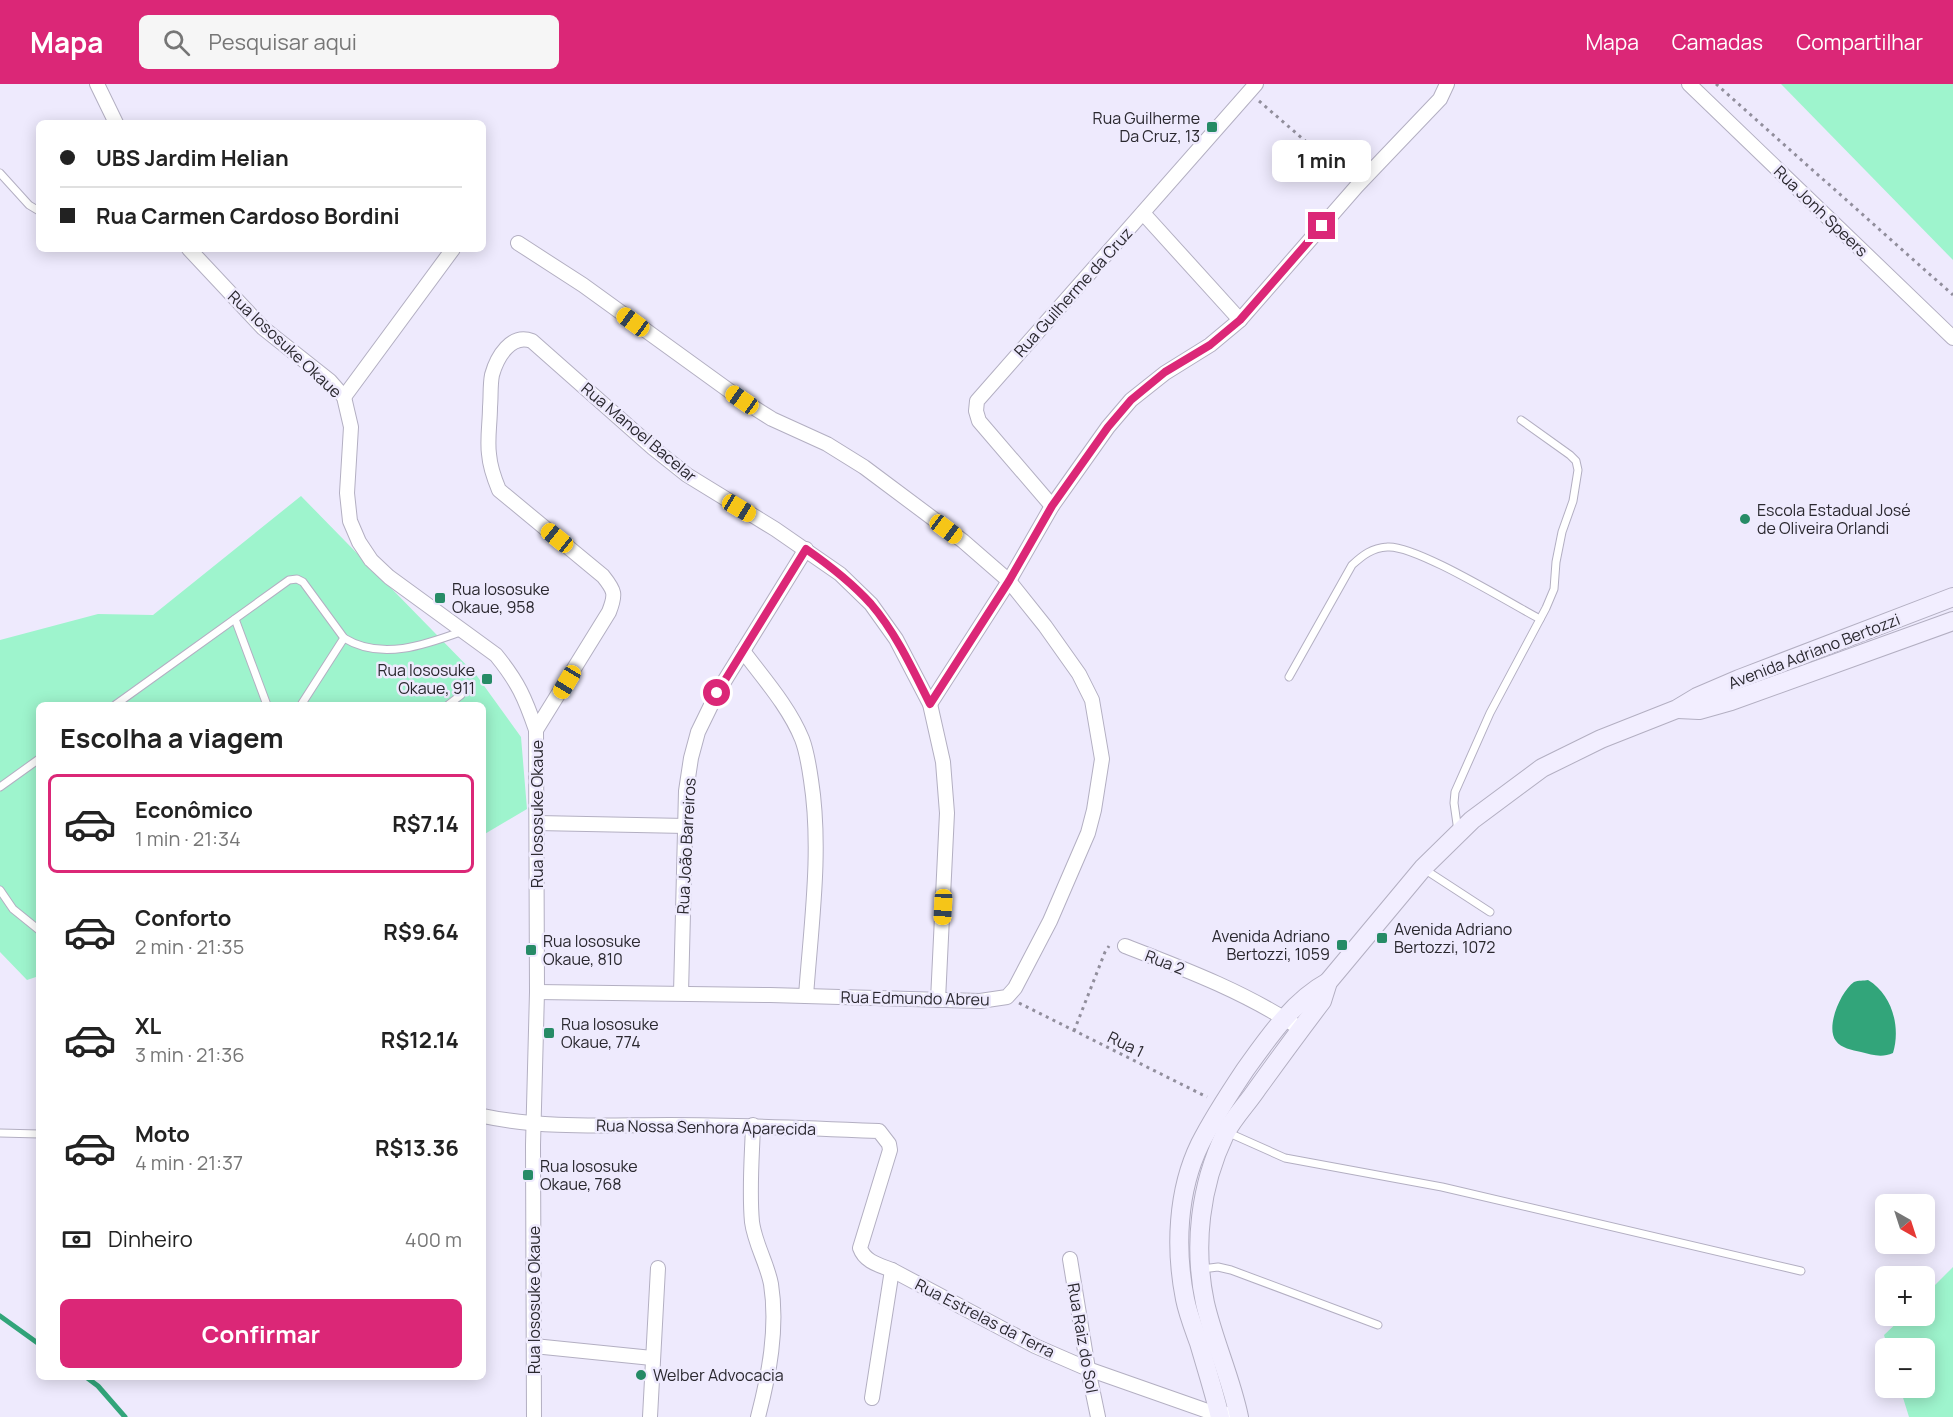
<!DOCTYPE html>
<html lang="pt">
<meta charset="utf-8">
<style>
body{margin:0;font-family:Manrope,sans-serif;background:#f6f6f6;color:#222;height:100vh;display:flex;flex-direction:column;font-size:22px;white-space:nowrap}
*{box-sizing:border-box;margin:0}
p{font-size:20px;color:#767676}
.icon{flex:none;width:33px;height:33px;fill:none;stroke:currentColor;stroke-width:2;stroke-linecap:round;stroke-linejoin:round}
.map{position:relative;flex:1;overflow:hidden}
.panel{position:absolute;left:36px;top:618px;width:450px;height:678px;display:flex;flex-direction:column;background:#fff;border-radius:9px;box-shadow:0 3px 15px #0003}
.panel>*{flex:none}
.guide{position:absolute;left:36px;top:36px;width:450px;height:132px;border-radius:9px;box-shadow:0 3px 15px #0003;display:grid;align-content:center;height:132px;padding:0 24px;background:#fff}
.needle{width:39px;rotate:141deg}
.tools{position:absolute;left:1875px;top:1110px;display:grid;gap:12px}
.tools a{display:grid;place-items:center;width:60px;height:60px;border-radius:9px;background:#fff;box-shadow:0 3px 15px #0003;font-size:30px}
.end{position:absolute;width:27px;height:27px;margin:-14px;border:8px solid #db2777;background:#fff;box-shadow:0 0 0 3px #fff}
.from{border-radius:50%}
.bubble{position:absolute;height:42px;border-radius:9px;background:#fff;box-shadow:0 3px 15px #0003;font-size:20px;font-weight:700;line-height:42px;text-align:center}
.car{position:absolute;width:18px;height:36px;margin:-18px -9px;border-radius:8px;box-shadow:0 0 4px 2px #0007;background:linear-gradient(#f5c518 24%,#345 0 40%,#f5c518 0 76%,#345 0 86%,#f5c518 0)}
.guide b{display:flex;align-items:center;gap:21px;height:57px;font-size:22px}
.guide b+b{border-top:2px solid #e0e0e0}
.guide i{width:15px;height:15px;background:#222}
ul{padding:0;list-style:none}
li{display:flex;align-items:center;gap:18px;height:99px;margin:0 12px 9px;padding:0 12px;border:3px solid transparent;border-radius:9px}
li div{flex:1}
li b{display:block;font-size:22px}
li em{font-style:normal;font-weight:700}
li.selected{border-color:#db2777}
li>.icon{width:54px;height:54px;stroke-width:1.5}
h2{padding:0 24px;font-size:27px;line-height:72px}
.pay{display:flex;align-items:center;gap:15px;height:66px;padding:0 24px;font-size:22px}
.pay p{margin-inline-start:auto}
.cta{display:flex;gap:12px;margin-top:auto;padding:12px 24px}
.cta a{flex:1;height:69px;border-radius:9px;background:#db2777;color:#fff;font-size:24px;font-weight:700;line-height:69px;text-align:center}
header{display:flex;align-items:center;gap:36px;box-sizing:border-box;height:84px;padding:0 30px;background:#db2777;color:#fff}
header strong{font-size:28px}
nav{display:flex;gap:33px;margin-inline-start:auto;font-size:21px}
.search{width:420px;height:54px;background:#f6f6f6;display:flex;align-items:center;gap:15px;box-sizing:border-box;padding:0 21px;border-radius:9px;color:#767676;font-size:22px}
.map>svg:first-child{display:block}
.green{fill:#9ef4cd}
.water{fill:#32a57a}
.lines{fill:none;stroke-linecap:round;stroke-linejoin:round}
.stream{stroke:#32a57a;stroke-width:5}
.lane-casing{stroke:#b3afc2;stroke-width:9}
.street-casing{stroke:#b3afc2;stroke-width:16}
.secondary-casing{stroke:#b3afc2;stroke-width:20}
.path{stroke:#918e9c;stroke-width:3;stroke-dasharray:3 4.5;stroke-linecap:butt}
.lane{stroke:#fff;stroke-width:7}
.street{stroke:#fff;stroke-width:14}
.secondary{stroke:#f2eeff;stroke-width:18}
.route{stroke:#db2777;stroke-width:8}
.poi-dot{fill:#268b66;stroke:#eeeafd;stroke-width:2}
.labels{text-anchor:middle;dominant-baseline:central;stroke-width:5;stroke-linejoin:round;paint-order:stroke}
.poi-label{font-size:16px;fill:#2a282f;stroke:#eeeafd;text-anchor:start}
.street-label{font-size:16px;fill:#2a282f;stroke:#eeeafd}
</style>
<header>
<strong>Mapa</strong>
<div class="search"><svg class="icon" aria-label="search" viewBox="0 0 24 24"><circle cx="10" cy="10" r="6"/><path d="M15 15l6 6"/></svg>Pesquisar aqui</div>
<nav><a>Mapa</a><a>Camadas</a><a>Compartilhar</a></nav>
</header>
<div class="map">
<svg width="1953" height="1333" viewBox="0 0 1953 1333">
<rect width="100%" height="100%" fill="#eeeafd"/>
<g class="green">
<polygon points="1781,0 1953,0 1953,176"/>
<polygon points="301,412 477,592 521,653 527,725 483,751 483,621 39,621 39,892 27,896 0,868 0,556 98,530 153,531"/>
<polygon points="1953,1183 1953,1333 1909,1333 1900,1304 1924,1304 1924,1264 1888,1264 1884,1251 1904,1232 1924,1232 1925,1211"/>
</g>
<path class="water" d="M1868,896C1892,910 1901,943 1893,969C1882,974 1872,971 1861,968C1852,966 1841,964 1836,957C1825,943 1841,907 1854,898C1858,896 1864,897 1868,896Z"/>
<g class="lines">
<g class="stream">
<polyline points="0,1232 39,1260"/>
<polyline points="86,1293 98,1302 125,1333"/>
</g>
<g class="lane-casing">
<g id="lane">
<polyline points="0,89 29,121 39,127"/>
<polyline points="235,535 267,621"/>
<path d="M1289,593L1352,481C1363,471 1372,464 1387,463C1415,460 1511,520 1540,535"/>
<path d="M115,621L289,496L297,495L303,498L344,554C381,577 425,561 463,547"/>
<polyline points="301,621 344,554"/>
<polyline points="448,621 461,611"/>
<polyline points="0,703 39,675"/>
<polyline points="1458,747 1454,719 1455,708 1490,629 1546,524 1554,505 1556,478 1562,448 1573,417 1578,386 1576,377 1570,371 1521,336"/>
<polyline points="1424,785 1490,828"/>
<polyline points="0,806 13,825 39,846"/>
<polyline points="0,1049 39,1050"/>
<polyline points="1229,1049 1285,1074 1442,1103 1801,1187"/>
<polyline points="1202,1185 1218,1183 1231,1186 1378,1241"/>
</g>
</g>
<g class="street-casing">
<g id="street">
<polyline points="97,0 116,39"/>
<polyline points="1689,0 1953,254"/>
<polyline points="1143,129 1240,236"/>
<polyline points="518,159 583,201 742,316 772,335 827,360 864,383 963,457 1009,497 1045,542 1079,590 1092,616 1102,675 1094,726 1088,749 1050,837 1015,904 1007,913 980,917 770,911 537,908"/>
<path d="M189,165L263,244L330,297L344,313L351,343L347,409L350,437L359,458L371,476L389,493L496,571C518,598 525,614 536,646L537,908L533,1061L534,1333"/>
<polyline points="344,313 453,165"/>
<polyline points="1052,422 979,337 976,327 977,317 1256,0"/>
<path d="M743,567C764,595 789,623 802,655C807,668 809,682 811,696C822,766 811,841 806,912"/>
<polyline points="930,620 1009,497 1052,422 1108,343 1131,316 1165,289 1210,261 1240,236 1357,102 1440,15 1447,0"/>
<path d="M536,646L609,528C616,510 615,507 603,492L499,406C494,394 490,383 489,370C487,355 490,339 490,323C491,313 490,301 492,291C497,273 511,249 532,257L653,364L687,391L775,445L840,490L871,520L896,555L930,620L943,678L947,729L938,916"/>
<polyline points="537,739 686,742"/>
<path d="M1125,862C1187,886 1245,908 1301,945"/>
<polyline points="681,909 686,707 691,674 698,648 717,609 806,465"/>
<path d="M483,1032C544,1045 607,1041 669,1041C739,1041 809,1044 879,1047L889,1060L890,1066L860,1164C865,1178 879,1181 892,1186L1035,1262L1088,1285L1219,1331L1227,1330"/>
<path d="M753,1041C752,1073 749,1106 752,1138C755,1160 767,1179 771,1200C778,1244 769,1291 758,1333"/>
<polyline points="1070,1175 1088,1285 1098,1333"/>
<polyline points="534,1262 652,1274"/>
<polyline points="872,1314 892,1186"/>
<polyline points="650,1333 658,1184"/>
</g>
</g>
<g class="secondary-casing">
<g id="secondary">
<polyline points="1678,625 1699,626 1731,617 1953,537"/>
<path d="M1220,1333C1214,1308 1206,1283 1199,1259C1194,1245 1188,1230 1185,1215C1175,1165 1177,1107 1200,1060C1213,1034 1229,1010 1245,986C1268,954 1293,917 1328,898"/>
<path d="M1239,1333C1231,1294 1214,1258 1205,1219C1193,1162 1200,1102 1225,1050C1233,1034 1247,1020 1257,1005C1278,976 1300,946 1322,917L1328,898L1423,784L1472,736L1542,684L1601,655L1677,625L1697,613L1739,595L1953,513"/>
</g>
</g>
<g class="path">
<polyline points="1716,0 1953,211"/>
<polyline points="1259,17 1347,93"/>
<polyline points="1019,919 1207,1013"/>
<polyline points="1074,947 1105,868 1109,862"/>
</g>
<use href="#lane" class="lane"/>
<use href="#street" class="street"/>
<use href="#secondary" class="secondary"/>
</g>
<g class="lines">
<path class="route" d="M717,609L806,465C829,481 852,499 871,520C896,549 913,586 930,620L1009,497L1052,422L1108,343L1131,316L1165,288L1210,261L1240,236L1322,142"/>
</g>
<g class="poi-dot">
<rect x="1206" y="37" width="12" height="12" rx="3"/>
<circle cx="1745" cy="435" r="6"/>
<rect x="434" y="508" width="12" height="12" rx="3"/>
<rect x="481" y="589" width="12" height="12" rx="3"/>
<rect x="1376" y="848" width="12" height="12" rx="3"/>
<rect x="1336" y="855" width="12" height="12" rx="3"/>
<rect x="525" y="860" width="12" height="12" rx="3"/>
<rect x="543" y="943" width="12" height="12" rx="3"/>
<rect x="522" y="1085" width="12" height="12" rx="3"/>
<circle cx="641" cy="1291" r="6"/>
</g>
<g class="labels">
<g class="poi-label">
<text x="1200" y="34" text-anchor="end">Rua Guilherme<tspan x="1200" dy="18">Da Cruz, 13</tspan></text>
<text x="1757" y="426">Escola Estadual José<tspan x="1757" dy="18">de Oliveira Orlandi</tspan></text>
<text x="452" y="505">Rua Iososuke<tspan x="452" dy="18">Okaue, 958</tspan></text>
<text x="475" y="586" text-anchor="end">Rua Iososuke<tspan x="475" dy="18">Okaue, 911</tspan></text>
<text x="1394" y="845">Avenida Adriano<tspan x="1394" dy="18">Bertozzi, 1072</tspan></text>
<text x="1330" y="852" text-anchor="end">Avenida Adriano<tspan x="1330" dy="18">Bertozzi, 1059</tspan></text>
<text x="543" y="857">Rua Iososuke<tspan x="543" dy="18">Okaue, 810</tspan></text>
<text x="561" y="940">Rua Iososuke<tspan x="561" dy="18">Okaue, 774</tspan></text>
<text x="540" y="1082">Rua Iososuke<tspan x="540" dy="18">Okaue, 768</tspan></text>
<text x="653" y="1291">Welber Advocacia</text>
</g>
<g class="street-label">
<text transform="translate(1821 127) rotate(44)">Rua Jonh Speers</text>
<text transform="translate(1073 208) rotate(-48)">Rua Guilherme da Cruz</text>
<text transform="translate(285 260) rotate(43)">Rua Iososuke Okaue</text>
<text transform="translate(639 348) rotate(40)">Rua Manoel Bacelar</text>
<text transform="translate(1814 567) rotate(-21)">Avenida Adriano Bertozzi</text>
<text transform="translate(537 730) rotate(-90)">Rua Iososuke Okaue</text>
<text transform="translate(686 762) rotate(-87)">Rua João Barreiros</text>
<text transform="translate(1165 878) rotate(21)">Rua 2</text>
<text transform="translate(915 914) rotate(1)">Rua Edmundo Abreu</text>
<text transform="translate(1126 960) rotate(26)">Rua 1</text>
<text transform="translate(706 1043) rotate(1)">Rua Nossa Senhora Aparecida</text>
<text transform="translate(534 1216) rotate(-90)">Rua Iososuke Okaue</text>
<text transform="translate(985 1234) rotate(27)">Rua Estrelas da Terra</text>
<text transform="translate(1083 1254) rotate(80)">Rua Raiz do Sol</text>
</g>
</g>
</svg>
<div class="tools">
<a><svg class="needle" viewBox="-14 -14 28 28"><path d="M0-13l5 13h-10z" fill="#e53935"/><path d="M0 13l5-13h-10z" fill="#767676"/></svg></a>
<a>+</a>
<a>−</a>
</div>
<i class="end from" style="left:717px;top:609px"></i>
<i class="end" style="left:1322px;top:142px"></i>
<div class="bubble" style="left:1272px;top:56px;width:99px">1 min</div>
<i class="car" style="left:633px;top:238px;rotate:306deg"></i>
<i class="car" style="left:742px;top:316px;rotate:305deg"></i>
<i class="car" style="left:739px;top:424px;rotate:121deg"></i>
<i class="car" style="left:946px;top:445px;rotate:127deg"></i>
<i class="car" style="left:557px;top:454px;rotate:309deg"></i>
<i class="car" style="left:567px;top:598px;rotate:211deg"></i>
<i class="car" style="left:943px;top:823px;rotate:183deg"></i>
<div class="guide">
<b><i class="from"></i>UBS Jardim Helian</b>
<b><i></i>Rua Carmen Cardoso Bordini</b>
</div>
<section class="panel">
<h2>Escolha a viagem</h2>
<ul>
<li class="selected"><svg class="icon" aria-label="car" viewBox="0 0 24 24"><path d="M5 17H2v-5l4-1 3-4h7l3 4 3 1v5h-3M9 17h6M6 11h13"/><circle cx="7" cy="17" r="2"/><circle cx="17" cy="17" r="2"/></svg><div><b>Econômico</b><p>1 min · 21:34</p></div><em>R$7.14</em></li>
<li><svg class="icon" aria-label="car" viewBox="0 0 24 24"><path d="M5 17H2v-5l4-1 3-4h7l3 4 3 1v5h-3M9 17h6M6 11h13"/><circle cx="7" cy="17" r="2"/><circle cx="17" cy="17" r="2"/></svg><div><b>Conforto</b><p>2 min · 21:35</p></div><em>R$9.64</em></li>
<li><svg class="icon" aria-label="car" viewBox="0 0 24 24"><path d="M5 17H2v-5l4-1 3-4h7l3 4 3 1v5h-3M9 17h6M6 11h13"/><circle cx="7" cy="17" r="2"/><circle cx="17" cy="17" r="2"/></svg><div><b>XL</b><p>3 min · 21:36</p></div><em>R$12.14</em></li>
<li><svg class="icon" aria-label="car" viewBox="0 0 24 24"><path d="M5 17H2v-5l4-1 3-4h7l3 4 3 1v5h-3M9 17h6M6 11h13"/><circle cx="7" cy="17" r="2"/><circle cx="17" cy="17" r="2"/></svg><div><b>Moto</b><p>4 min · 21:37</p></div><em>R$13.36</em></li>
</ul>
<div class="pay"><svg class="icon" aria-label="cash" viewBox="0 0 24 24"><path d="M3 7h18v10H3z"/><circle cx="12" cy="12" r="2"/></svg>Dinheiro<p>400 m</p></div>
<div class="cta"><a>Confirmar</a></div>
</section>
</div>
